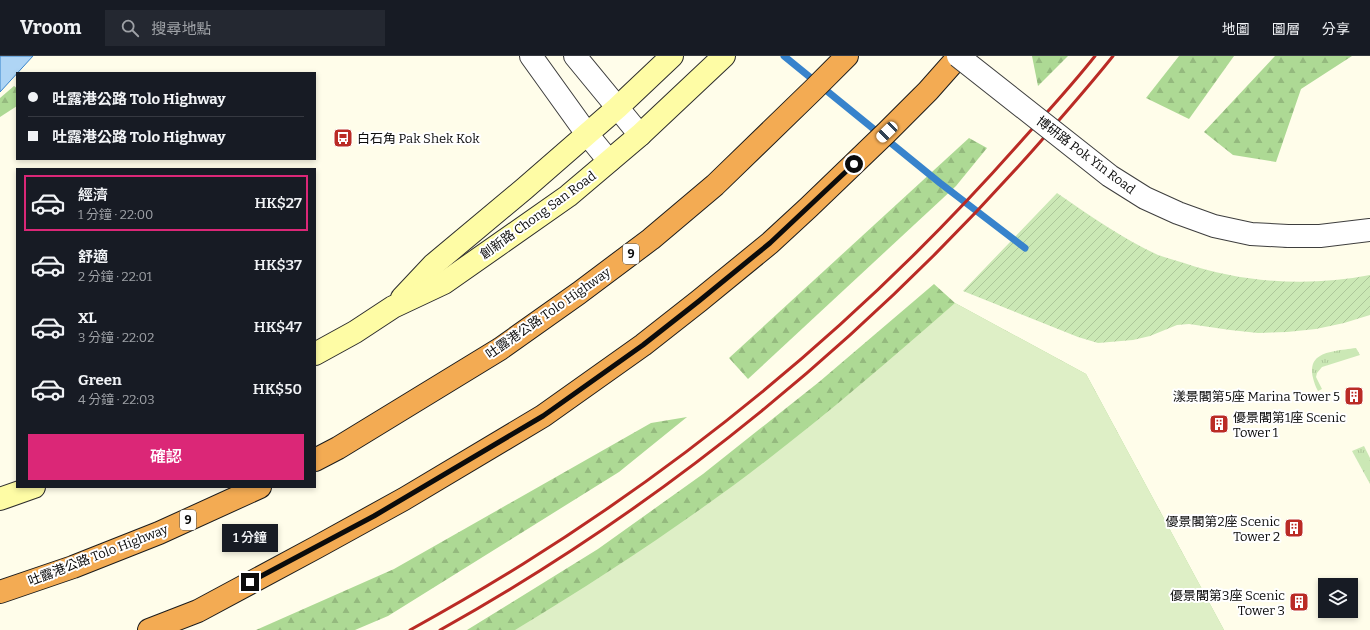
<!DOCTYPE html>
<html lang="zh-TW">
<meta charset="utf-8">
<style>
body{margin:0;font-family:Bitter,"Noto Sans TC",serif;background:#242831;color:#f1f3f6;height:100vh;display:flex;flex-direction:column;font-size:15px;white-space:nowrap}
*{box-sizing:border-box;margin:0}
p{font-size:13px;color:#9ea1a6}
.icon{flex:none;width:22px;height:22px;fill:none;stroke:currentColor;stroke-width:2;stroke-linecap:round;stroke-linejoin:round}
.map{position:relative;flex:1;overflow:hidden}
.sheet{position:absolute;left:16px;top:112px;width:300px;height:320px;display:flex;flex-direction:column;background:#171b24;border-radius:0px;box-shadow:0 2px 6px #0003}
.sheet>*{flex:none}
.top-card{position:absolute;left:16px;top:16px;width:300px;height:88px;border-radius:0px;box-shadow:0 2px 6px #0003;display:grid;align-content:center;height:88px;padding:0 12px;background:#171b24}
.controls{position:absolute;left:1318px;top:522px;display:grid;gap:8px}
.controls a{display:grid;place-items:center;width:40px;height:40px;border-radius:0px;background:#171b24;box-shadow:0 2px 6px #0003;font-size:20px}
.end{position:absolute;width:18px;height:18px;margin:-9px;border:5px solid #0b0b0b;background:#fff;box-shadow:0 0 0 2px #fff}
.from{border-radius:50%}
.bubble{position:absolute;height:28px;border-radius:0px;background:#171b24;box-shadow:0 2px 6px #0003;font-size:13px;font-weight:600;line-height:28px;text-align:center}
.car{position:absolute;width:12px;height:24px;margin:-12px -6px;border-radius:5px;box-shadow:0 0 3px 1px #0007;background:linear-gradient(#fff 24%,#345 0 40%,#fff 0 76%,#345 0 86%,#fff 0)}
.top-card b{display:flex;align-items:center;gap:14px;height:38px;font-size:15px}
.top-card b+b{border-top:1px solid #363941}
.top-card i{width:10px;height:10px;background:#f1f3f6}
ul{padding:7px 0 0;list-style:none}
li{display:flex;align-items:center;gap:12px;height:56px;margin:0 8px 6px;padding:0 4px;border:2px solid transparent;border-radius:0px}
li div{flex:1}
li b{display:block;font-size:15px}
li em{font-style:normal;font-weight:600}
li.current{border-color:#db2777}
li>.icon{width:36px;height:36px;stroke-width:1.5}
.cta{display:flex;gap:8px;margin-top:auto;padding:8px 12px}
.cta a{flex:1;height:46px;border-radius:0px;background:#db2777;color:#fff;font-size:16px;font-weight:600;line-height:46px;text-align:center}
header{display:flex;align-items:center;gap:24px;box-sizing:border-box;height:56px;padding:0 20px;background:#171b24;border-bottom:1px solid #363941}
header strong{font-size:19px}
nav{display:flex;gap:22px;margin-inline-start:auto;font-size:14px}
.search{width:280px;height:36px;background:#242831;display:flex;align-items:center;gap:10px;box-sizing:border-box;padding:0 14px;border-radius:0px;color:#9ea1a6;font-size:15px}
.map>svg:first-child{display:block}
.grass{fill:url(#grass-tufts)}
.forest{fill:url(#forest-firs)}
.garden{fill:url(#garden-furrows)}
.pitch{fill:#deefc6}
.water{fill:#afd5f5;stroke:#3783cc}
.lines{fill:none;stroke-linecap:round;stroke-linejoin:round}
.stream{stroke:#3783cc;stroke-width:7}
.tertiary-casing{stroke:#3e3e3e;stroke-width:24}
.secondary-casing{stroke:#2d2d2d;stroke-width:24}
.motorway-casing{stroke:#1c1c1c;stroke-width:24}
.tertiary{stroke:#fff;stroke-width:22}
.secondary{stroke:#fefca5;stroke-width:22}
.motorway{stroke:#f3ab53;stroke-width:22}
.rail{stroke:#ba2b25;stroke-width:3}
.tertiary-bridge-casing{stroke:#3e3e3e;stroke-width:24;stroke-linecap:butt}
.tertiary-bridge{stroke:#fff;stroke-width:22}
.route{stroke:#0b0b0b;stroke-width:5}
.labels{text-anchor:middle;dominant-baseline:central;stroke-width:4;stroke-linejoin:round;paint-order:stroke}
.shield{fill:#fff;stroke:#545454;stroke-width:1}
.shield-label{font-size:12px;font-weight:bold;fill:#0b0b0b}
.poi-label{font-size:13px;fill:#0b0b0b;stroke:#fff;text-anchor:end}
.street-label{font-size:13px;fill:#0b0b0b;stroke:#fff}
</style>
<header>
<strong>Vroom</strong>
<div class="search"><svg class="icon" aria-label="search" viewBox="0 0 24 24"><circle cx="10" cy="10" r="6"/><path d="M15 15l6 6"/></svg>搜尋地點</div>
<nav><a>地圖</a><a>圖層</a><a>分享</a></nav>
</header>
<div class="map">
<svg width="1370" height="574" viewBox="0 0 1370 574">
<defs>
<pattern id="grass-tufts" width="24" height="20" patternUnits="userSpaceOnUse"><rect width="24" height="20" fill="#cbe8b5"/><path d="M3 7l-1-3M5 7V3M7 7l1-3M15 17l-1-3M17 17v-4M19 17l1-3" fill="none" stroke="#adc69a"/></pattern>
<pattern id="forest-firs" width="22" height="20" patternUnits="userSpaceOnUse"><rect width="22" height="20" fill="#add994"/><path d="M5 1l3.5 6h-7zM16 11l3.5 6h-7z" fill="#94b97e"/></pattern>
<pattern id="garden-furrows" width="10" height="10" patternUnits="userSpaceOnUse"><rect width="10" height="10" fill="#cbe8b5"/><path d="M-1 1l2-2M0 10L10 0M9 11l2-2" fill="none" stroke="#adc69a"/></pattern>
</defs>
<rect width="100%" height="100%" fill="#fffdea"/>
<g class="grass">
<path d="M1356,292L1360,299L1322,311L1317,317L1316,321L1322,333L1318,335C1300,296 1327,296 1356,292Z"/>
<polygon points="1364,390 1370,402 1370,428 1352,395"/>
</g>
<g class="forest">
<polygon points="1032,0 1068,0 1038,30"/>
<polygon points="1179,0 1234,0 1189,63 1146,42"/>
<polygon points="1275,0 1352,0 1301,33 1276,106 1233,99 1204,76"/>
<polygon points="14,30 17,32 17,50 0,61 0,42"/>
<polygon points="969,82 987,92 956,130 748,323 729,302"/>
<polygon points="934,228 955,247 1086,318 1224,574 467,574 598,493 703,418 819,326"/>
<polygon points="687,361 619,416 388,560 355,574 256,574 394,513 651,367"/>
</g>
<path class="garden" d="M1057,137C1090,160 1122,182 1158,199C1166,202 1175,204 1184,207C1243,227 1309,231 1370,219V259L1344,267L1316,273L1287,276L1258,277L1230,274L1189,268L1177,269L1150,280L1133,284L1098,287L1078,281L963,235Z"/>
<path class="pitch" d="M955,247L1086,318L1224,574H515C590,529 663,481 734,429C811,372 883,310 955,247Z"/>
<polygon class="water" points="0,0 33,0 0,36"/>
<g class="lines">
<polyline class="stream" points="784,0 940,127 1025,192"/>
<g class="tertiary-casing">
<g id="tertiary">
<polyline points="531,0 587,78 609,105"/>
<polyline points="575,0 640,79"/>
<polyline points="1288,180 1320,180 1370,174"/>
</g>
</g>
<g class="secondary-casing">
<g id="secondary">
<polyline points="402,242 433,209 524,133 617,52 672,0"/>
<polyline points="315,298 355,276 393,251 444,227 568,140 640,79 724,0"/>
<polyline points="0,443 34,431"/>
</g>
</g>
<g class="motorway-casing">
<g id="motorway">
<polyline points="315,404 338,392 500,293 579,237 651,183 715,129 814,33 847,0"/>
<polyline points="0,536 73,511 159,477 260,431"/>
<polyline points="149,574 198,555 317,491 404,443 543,360 643,289 699,245 770,187 809,151 887,76 928,35 959,0"/>
</g>
</g>
<use href="#tertiary" class="tertiary"/>
<use href="#secondary" class="secondary"/>
<use href="#motorway" class="motorway"/>
<g class="rail">
<path d="M410,574C448,553 486,531 523,508C710,391 879,247 1024,82C1048,55 1073,28 1095,0"/>
<path d="M440,574C666,448 870,280 1041,85C1065,57 1090,29 1113,0"/>
</g>
<g class="tertiary-bridge-casing">
<polyline id="tertiary-bridge" points="958,0 1110,120 1145,142 1178,157 1214,170 1251,178 1288,180"/>
</g>
<use href="#tertiary-bridge" class="tertiary-bridge"/>
</g>
<g class="lines">
<polyline class="route" points="250,526 374,460 543,360 643,289 699,245 770,187 854,108"/>
</g>
<defs>
<g id="bus-square" transform="scale(1)"><rect x="-9" y="-9" width="18" height="18" rx="4" fill="#ba2b25" stroke="#fff"/><path d="M-5-6H5V4H4V6H2V4H-2V6H-4V4H-5ZM-3.5-4V0h7V-4ZM-3.5 1.2v1.5H-2V1.2ZM2 1.2v1.5H3.5V1.2Z" fill="#fff"/></g>
<g id="building-square" transform="scale(1)"><rect x="-9" y="-9" width="18" height="18" rx="4" fill="#ba2b25" stroke="#fff"/><path d="M-4-6H4V6H1V3H-1V6H-4ZM-2.5-4.3h1.7v1.8h-1.7ZM.8-4.3h1.7v1.8H.8ZM-2.5-1h1.7V.8h-1.7ZM.8-1h1.7V.8H.8Z" fill="#fff"/></g>
</defs>
<g fill-rule="evenodd">
<use href="#bus-square" x="343" y="82"/>
<use href="#building-square" x="1354" y="340"/>
<use href="#building-square" x="1219" y="368"/>
<use href="#building-square" x="1294" y="472"/>
<use href="#building-square" x="1299" y="546"/>
</g>
<g class="labels">
<g class="shield">
<rect x="623" y="188" width="16" height="20" rx="3"/>
<rect x="180" y="454" width="16" height="20" rx="3"/>
</g>
<g class="shield-label">
<text x="631" y="198">9</text>
<text x="188" y="464">9</text>
</g>
<g class="poi-label">
<text x="357" y="82" text-anchor="start">白石角 Pak Shek Kok</text>
<text x="1340" y="340">漾景閣第5座 Marina Tower 5</text>
<text x="1233" y="361" text-anchor="start">優景閣第1座 Scenic<tspan x="1233" dy="15">Tower 1</tspan></text>
<text x="1280" y="465">優景閣第2座 Scenic<tspan x="1280" dy="15">Tower 2</tspan></text>
<text x="1285" y="539">優景閣第3座 Scenic<tspan x="1285" dy="15">Tower 3</tspan></text>
</g>
<g class="street-label">
<text transform="translate(1086 99) rotate(37)">博研路 Pok Yin Road</text>
<text transform="translate(538 159) rotate(-36)">創新路 Chong San Road</text>
<text transform="translate(548 257) rotate(-35)">吐露港公路 Tolo Highway</text>
<text transform="translate(98 499) rotate(-21)">吐露港公路 Tolo Highway</text>
</g>
</g>
</svg>
<div class="controls">
<a><svg class="icon" aria-label="layers" viewBox="0 0 24 24"><path d="M12 4l9 5-9 5-9-5zM3 14l9 5 9-5"/></svg></a>
</div>
<i class="end from" style="left:854px;top:108px"></i>
<i class="end" style="left:250px;top:526px"></i>
<div class="bubble" style="left:222px;top:468px;width:56px">1 分鐘</div>
<i class="car" style="left:887px;top:76px;rotate:226deg"></i>
<div class="top-card">
<b><i class="from"></i>吐露港公路 Tolo Highway</b>
<b><i></i>吐露港公路 Tolo Highway</b>
</div>
<section class="sheet">
<ul>
<li class="current"><svg class="icon" aria-label="car" viewBox="0 0 24 24"><path d="M5 17H2v-5l4-1 3-4h7l3 4 3 1v5h-3M9 17h6M6 11h13"/><circle cx="7" cy="17" r="2"/><circle cx="17" cy="17" r="2"/></svg><div><b>經濟</b><p>1 分鐘 · 22:00</p></div><em>HK$27</em></li>
<li><svg class="icon" aria-label="car" viewBox="0 0 24 24"><path d="M5 17H2v-5l4-1 3-4h7l3 4 3 1v5h-3M9 17h6M6 11h13"/><circle cx="7" cy="17" r="2"/><circle cx="17" cy="17" r="2"/></svg><div><b>舒適</b><p>2 分鐘 · 22:01</p></div><em>HK$37</em></li>
<li><svg class="icon" aria-label="car" viewBox="0 0 24 24"><path d="M5 17H2v-5l4-1 3-4h7l3 4 3 1v5h-3M9 17h6M6 11h13"/><circle cx="7" cy="17" r="2"/><circle cx="17" cy="17" r="2"/></svg><div><b>XL</b><p>3 分鐘 · 22:02</p></div><em>HK$47</em></li>
<li><svg class="icon" aria-label="car" viewBox="0 0 24 24"><path d="M5 17H2v-5l4-1 3-4h7l3 4 3 1v5h-3M9 17h6M6 11h13"/><circle cx="7" cy="17" r="2"/><circle cx="17" cy="17" r="2"/></svg><div><b>Green</b><p>4 分鐘 · 22:03</p></div><em>HK$50</em></li>
</ul>
<div class="cta"><a>確認</a></div>
</section>
</div>
